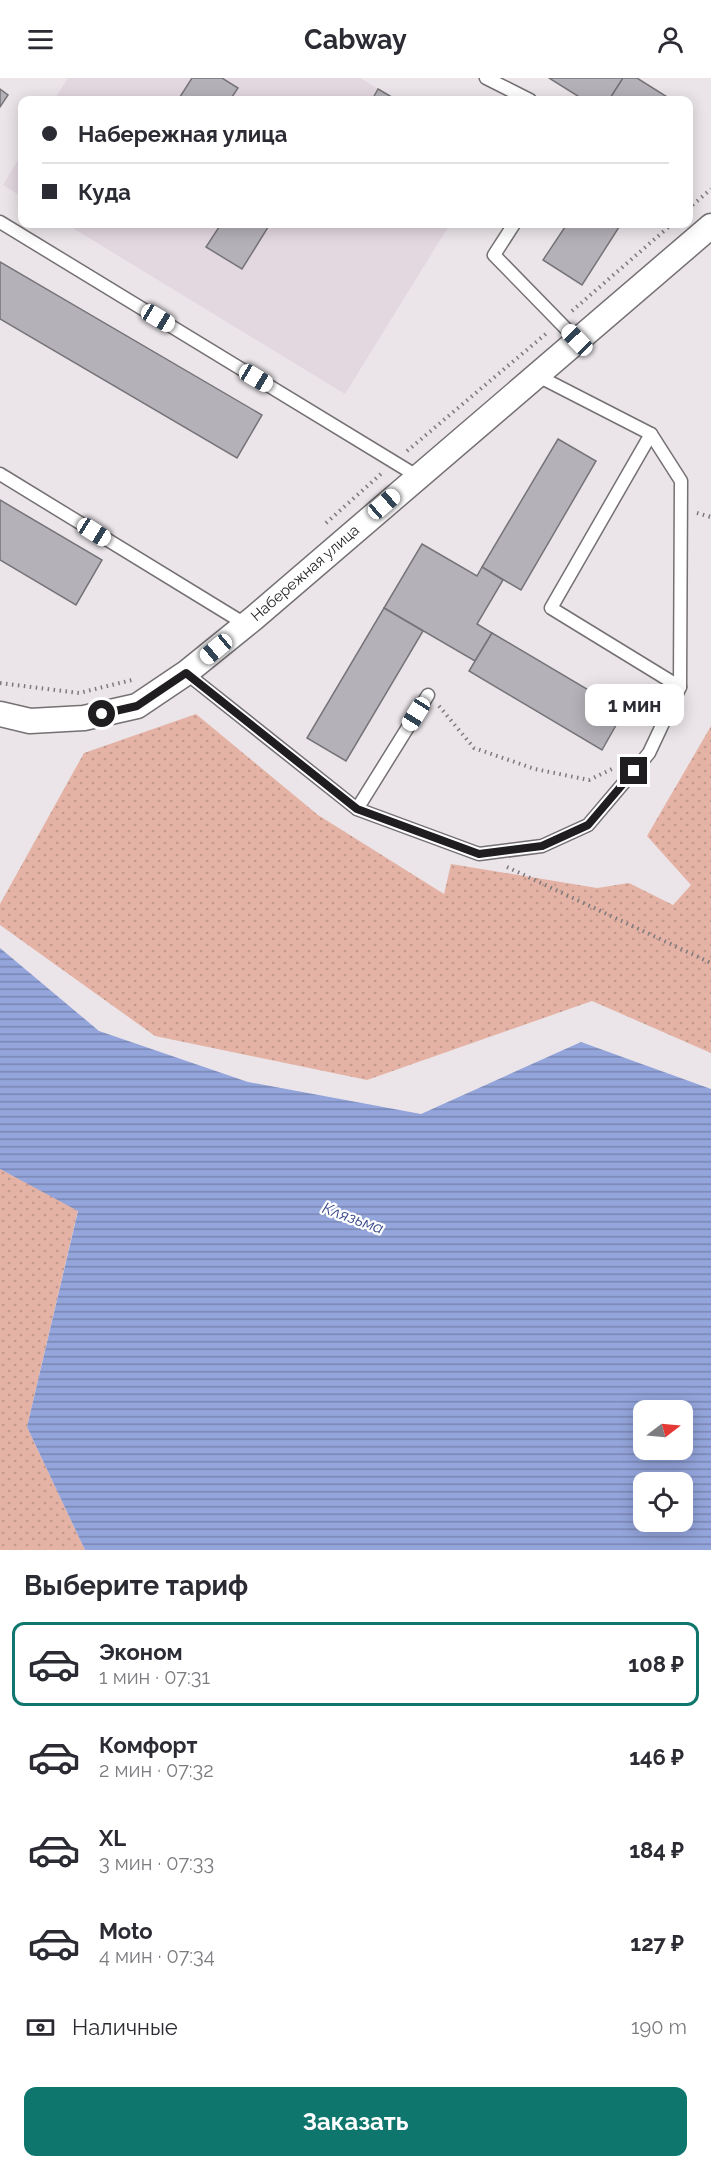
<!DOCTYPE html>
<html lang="ru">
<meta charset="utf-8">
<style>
body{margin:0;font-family:Raleway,sans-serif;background:#f7f7f7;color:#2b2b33;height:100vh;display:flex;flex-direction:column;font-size:22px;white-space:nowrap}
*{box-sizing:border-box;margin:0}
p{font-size:20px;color:#7c7c81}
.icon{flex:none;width:33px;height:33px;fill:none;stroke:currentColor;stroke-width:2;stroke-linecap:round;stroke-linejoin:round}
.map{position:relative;height:1472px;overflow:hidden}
.panel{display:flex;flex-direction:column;background:#fff;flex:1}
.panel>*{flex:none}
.top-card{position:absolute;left:18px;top:18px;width:675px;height:132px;border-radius:12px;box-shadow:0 3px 15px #0003;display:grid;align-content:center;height:132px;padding:0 24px;background:#fff}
.needle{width:39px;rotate:74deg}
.fabs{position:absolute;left:633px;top:1322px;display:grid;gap:12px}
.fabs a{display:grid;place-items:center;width:60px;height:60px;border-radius:12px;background:#fff;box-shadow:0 3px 15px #0003;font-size:30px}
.end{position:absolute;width:27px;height:27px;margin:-14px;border:8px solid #1f1d1f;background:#fff;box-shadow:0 0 0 3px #fff}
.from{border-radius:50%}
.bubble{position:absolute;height:42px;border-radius:12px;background:#fff;box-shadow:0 3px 15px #0003;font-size:20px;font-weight:700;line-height:42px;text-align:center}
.car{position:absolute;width:18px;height:36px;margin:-18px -9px;border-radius:8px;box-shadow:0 0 4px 2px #0007;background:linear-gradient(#fff 24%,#345 0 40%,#fff 0 76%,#345 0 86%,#fff 0)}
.top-card b{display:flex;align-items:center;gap:21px;height:57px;font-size:22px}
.top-card b+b{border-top:2px solid #e1e1e2}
.top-card i{width:15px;height:15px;background:#2b2b33}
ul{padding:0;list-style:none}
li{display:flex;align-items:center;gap:18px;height:84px;margin:0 12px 9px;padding:0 12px;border:3px solid transparent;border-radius:12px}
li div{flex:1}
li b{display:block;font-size:22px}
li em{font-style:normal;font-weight:700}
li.on{border-color:#0f766e}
li>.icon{width:54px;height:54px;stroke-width:1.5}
h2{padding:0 24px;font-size:27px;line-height:72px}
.pay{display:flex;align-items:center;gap:15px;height:66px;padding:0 24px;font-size:22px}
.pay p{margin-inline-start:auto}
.action{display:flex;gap:12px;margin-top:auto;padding:12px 24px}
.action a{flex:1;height:69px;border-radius:12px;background:#0f766e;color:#fff;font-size:24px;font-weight:700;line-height:69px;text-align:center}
header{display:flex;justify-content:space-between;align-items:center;height:78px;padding:0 24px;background:#fff;font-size:27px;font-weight:700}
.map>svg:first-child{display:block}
.built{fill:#e3d7e0}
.grass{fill:url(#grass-dots)}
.water{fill:url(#water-rules);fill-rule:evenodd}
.building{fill:#b4b2b8;stroke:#767479;stroke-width:1.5}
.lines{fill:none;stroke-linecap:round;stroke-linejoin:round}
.lane-casing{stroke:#757073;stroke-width:15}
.street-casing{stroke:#757073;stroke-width:27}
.path{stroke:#7d797c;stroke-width:4;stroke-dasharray:1.5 4.5;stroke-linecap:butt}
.lane{stroke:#fff;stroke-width:12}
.street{stroke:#fff;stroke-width:24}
.route{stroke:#1f1d1f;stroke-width:8}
.labels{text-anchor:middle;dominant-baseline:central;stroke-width:4.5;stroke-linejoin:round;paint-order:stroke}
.street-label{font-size:15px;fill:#1f1d1f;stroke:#fff}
.water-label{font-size:16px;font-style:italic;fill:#364688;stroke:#fff}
</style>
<header><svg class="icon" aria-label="menu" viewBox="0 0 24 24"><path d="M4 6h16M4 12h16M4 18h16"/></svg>Cabway<svg class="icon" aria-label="person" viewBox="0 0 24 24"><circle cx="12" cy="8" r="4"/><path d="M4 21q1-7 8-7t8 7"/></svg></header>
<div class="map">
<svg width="711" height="1472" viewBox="0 0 711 1472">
<defs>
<pattern id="grass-dots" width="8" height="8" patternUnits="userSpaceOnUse" patternTransform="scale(1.5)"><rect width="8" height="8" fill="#e4b3a5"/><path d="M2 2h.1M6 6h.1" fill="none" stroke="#c39a8e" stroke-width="1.8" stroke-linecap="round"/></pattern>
<pattern id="water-rules" width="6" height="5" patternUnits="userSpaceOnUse" patternTransform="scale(1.5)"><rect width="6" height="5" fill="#94a5dc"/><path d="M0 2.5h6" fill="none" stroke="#7886b2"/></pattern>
</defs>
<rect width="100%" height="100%" fill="#ebe5e9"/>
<g class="built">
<polygon points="68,0 360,0 397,22 54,22"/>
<polygon points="22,75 22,119 3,107"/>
<polygon points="66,146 450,146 345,316"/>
</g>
<g class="grass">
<polygon points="196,636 318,737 444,816 451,786 597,810 629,805 673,827 691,807 647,758 711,648 711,975 592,923 367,1002 155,958 0,847 0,826 84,675"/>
<polygon points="0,1091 78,1132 27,1349 85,1472 0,1472"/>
</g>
<path class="water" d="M0,870L99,953L248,1004L421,1036L581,964L711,1011V1472H85L27,1349L78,1133L0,1091ZM644,1332H682V1371H644ZM644,1404H682V1443H644Z"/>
<g class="building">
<polygon points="192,0 222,0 238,10 230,22 178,22"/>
<polygon points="549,0 623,0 609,22 584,22"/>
<polygon points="623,0 637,0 672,22 609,22"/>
<polygon points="0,11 8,17 0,29"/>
<polygon points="378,11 397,22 372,22"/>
<polygon points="221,146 270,146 242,191 206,169"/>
<polygon points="567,146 621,146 582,207 543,182"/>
<polygon points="0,184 262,337 237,380 0,241"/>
<polygon points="558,361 596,383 521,512 482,489"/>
<polygon points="0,422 102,482 76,527 0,482"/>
<polygon points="422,466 477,498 482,489 503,502 477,546 492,555 475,583 384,530"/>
<polygon points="384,530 423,553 346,683 307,660"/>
<polygon points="492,555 624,633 602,672 469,593"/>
</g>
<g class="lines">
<g class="lane-casing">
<g id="lane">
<polyline points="486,0 530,22"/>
<polyline points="0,144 417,398"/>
<polyline points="514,146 494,177 577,262"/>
<polyline points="651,356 551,530 680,609"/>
<polyline points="0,396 245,546"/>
<polyline points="186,595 357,731 479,776 542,768 588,747 649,675 680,609 681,403 651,356 536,297"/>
<polyline points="357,731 428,617"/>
</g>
</g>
<g class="street-casing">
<polyline id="street" points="0,636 30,643 84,640 137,628 186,595 254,540 711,148"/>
</g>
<g class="path">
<polyline points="688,131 711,111"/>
<polyline points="572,233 672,146"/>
<polyline points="407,373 548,254"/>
<polyline points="697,435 711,439"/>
<polyline points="326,445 381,396"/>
<polyline points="0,605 79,615 132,602"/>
<polyline points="439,628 474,670 535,691 589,702 612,691"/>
<polyline points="507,789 711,885"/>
</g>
<use href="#lane" class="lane"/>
<use href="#street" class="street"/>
</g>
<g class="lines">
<polyline class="route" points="102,636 137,628 186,595 357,731 479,776 542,768 588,747 634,693"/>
</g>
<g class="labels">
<g class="street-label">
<text transform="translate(305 495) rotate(-41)">Набережная улица</text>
</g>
<g class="water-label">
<text transform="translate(353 1140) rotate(20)">Клязьма</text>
</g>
</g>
</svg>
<div class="fabs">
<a><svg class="needle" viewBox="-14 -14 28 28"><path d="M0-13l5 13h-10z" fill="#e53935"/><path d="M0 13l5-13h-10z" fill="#7c7c81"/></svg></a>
<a><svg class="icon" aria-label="locate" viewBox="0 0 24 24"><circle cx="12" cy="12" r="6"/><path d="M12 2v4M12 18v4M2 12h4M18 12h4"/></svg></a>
</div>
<i class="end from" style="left:102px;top:636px"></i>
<i class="end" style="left:634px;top:693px"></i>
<div class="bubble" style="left:585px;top:606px;width:99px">1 мин</div>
<i class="car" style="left:158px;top:240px;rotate:121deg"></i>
<i class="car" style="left:577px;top:262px;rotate:316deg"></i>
<i class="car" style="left:256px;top:300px;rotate:121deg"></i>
<i class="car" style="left:384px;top:426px;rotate:49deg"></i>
<i class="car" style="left:94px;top:454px;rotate:122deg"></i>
<i class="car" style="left:216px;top:571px;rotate:230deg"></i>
<i class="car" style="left:416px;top:636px;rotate:212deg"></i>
<div class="top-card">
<b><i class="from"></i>Набережная улица</b>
<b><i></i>Куда</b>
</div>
</div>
<section class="panel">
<h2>Выберите тариф</h2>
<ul>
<li class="on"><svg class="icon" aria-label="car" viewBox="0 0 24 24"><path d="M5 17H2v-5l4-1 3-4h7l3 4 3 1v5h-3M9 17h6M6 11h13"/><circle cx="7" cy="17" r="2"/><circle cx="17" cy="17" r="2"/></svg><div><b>Эконом</b><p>1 мин · 07:31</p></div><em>108 ₽</em></li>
<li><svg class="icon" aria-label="car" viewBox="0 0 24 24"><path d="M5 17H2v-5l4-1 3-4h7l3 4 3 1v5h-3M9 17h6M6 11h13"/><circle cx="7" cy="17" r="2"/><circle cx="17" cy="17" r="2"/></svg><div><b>Комфорт</b><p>2 мин · 07:32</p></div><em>146 ₽</em></li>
<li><svg class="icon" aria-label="car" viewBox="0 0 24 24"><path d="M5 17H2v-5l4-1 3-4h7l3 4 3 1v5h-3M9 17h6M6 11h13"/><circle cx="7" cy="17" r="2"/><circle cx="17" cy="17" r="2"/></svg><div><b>XL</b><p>3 мин · 07:33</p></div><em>184 ₽</em></li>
<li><svg class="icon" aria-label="car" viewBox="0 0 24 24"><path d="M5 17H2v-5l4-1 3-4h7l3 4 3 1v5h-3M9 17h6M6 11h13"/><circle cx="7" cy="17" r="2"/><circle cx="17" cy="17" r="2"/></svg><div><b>Moto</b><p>4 мин · 07:34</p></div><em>127 ₽</em></li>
</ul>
<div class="pay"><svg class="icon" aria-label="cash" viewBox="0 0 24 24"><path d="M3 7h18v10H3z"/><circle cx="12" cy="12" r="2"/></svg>Наличные<p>190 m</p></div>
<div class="action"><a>Заказать</a></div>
</section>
